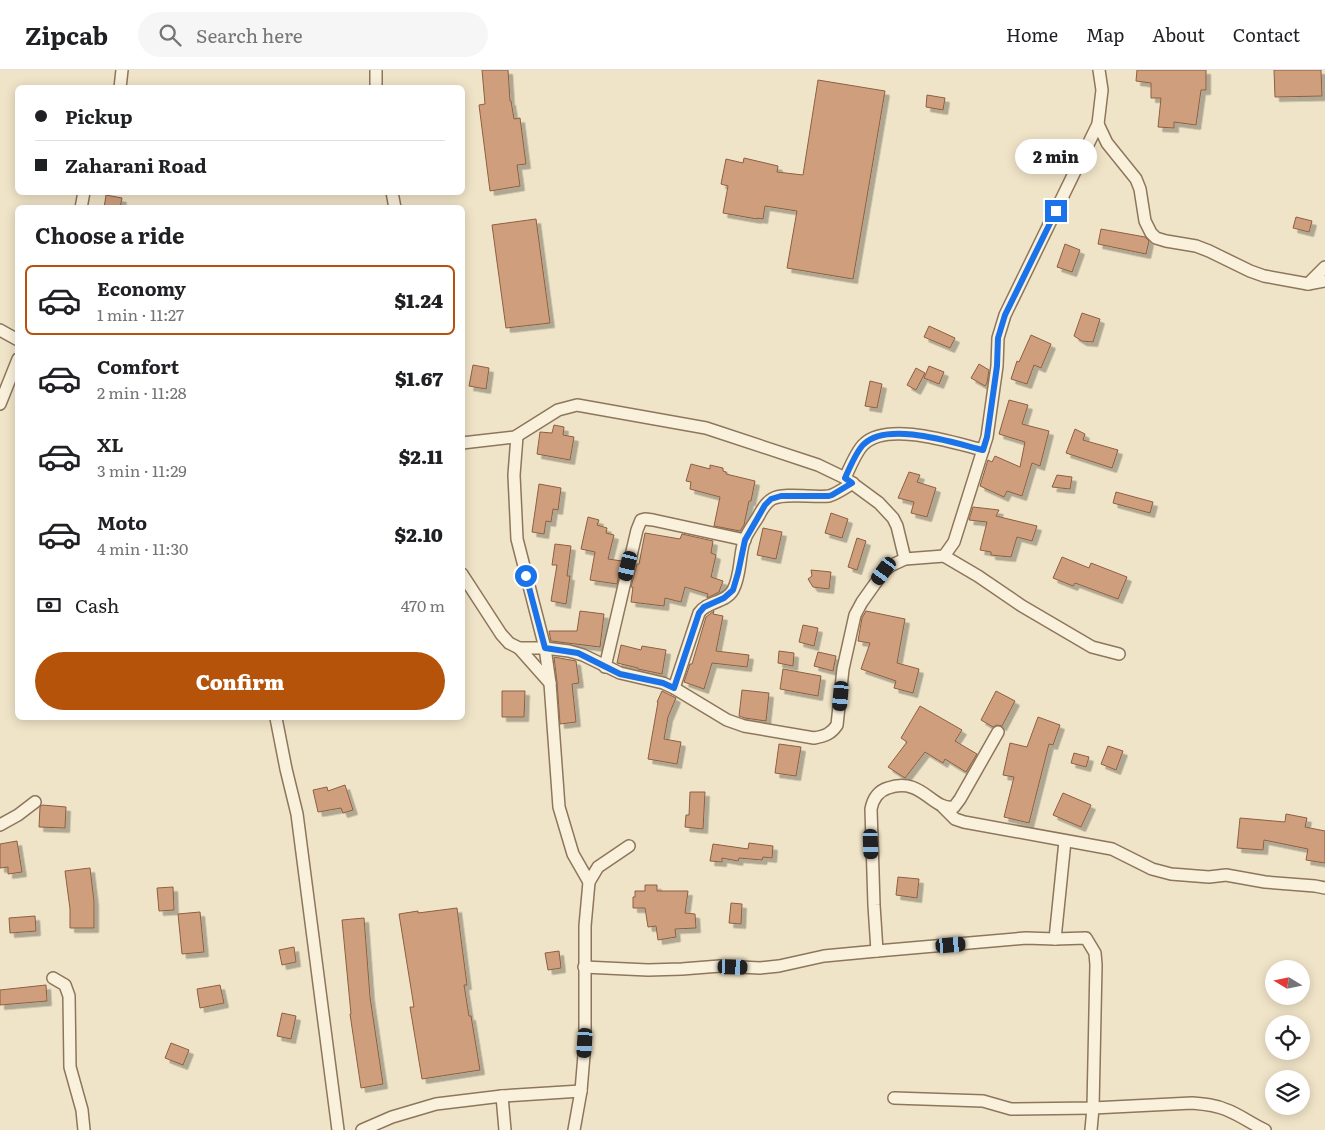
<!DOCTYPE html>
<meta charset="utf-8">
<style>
body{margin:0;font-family:Literata,serif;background:#f6f6f6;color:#202124;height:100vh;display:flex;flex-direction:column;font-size:19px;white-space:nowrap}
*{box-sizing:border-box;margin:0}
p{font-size:16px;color:#757577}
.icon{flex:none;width:28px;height:28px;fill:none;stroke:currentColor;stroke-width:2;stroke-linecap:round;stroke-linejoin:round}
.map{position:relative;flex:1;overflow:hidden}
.sheet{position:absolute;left:15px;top:135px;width:450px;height:515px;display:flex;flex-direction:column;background:#fff;border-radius:8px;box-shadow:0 2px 12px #0003}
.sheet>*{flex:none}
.banner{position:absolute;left:15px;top:15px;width:450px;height:110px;border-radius:8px;box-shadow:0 2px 12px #0003;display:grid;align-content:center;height:110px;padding:0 20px;background:#fff}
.needle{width:32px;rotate:280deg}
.fabs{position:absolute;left:1265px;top:890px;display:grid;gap:10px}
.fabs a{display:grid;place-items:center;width:45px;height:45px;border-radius:50%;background:#fff;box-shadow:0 2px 12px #0003;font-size:25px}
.end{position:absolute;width:22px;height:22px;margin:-11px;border:6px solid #1a73e8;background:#fff;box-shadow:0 0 0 2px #fff}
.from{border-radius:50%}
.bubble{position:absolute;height:35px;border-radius:18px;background:#fff;box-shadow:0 2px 12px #0003;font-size:16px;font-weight:800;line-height:35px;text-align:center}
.car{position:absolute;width:15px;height:30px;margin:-15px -8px;border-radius:6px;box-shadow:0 0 4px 1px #0007;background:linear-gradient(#222 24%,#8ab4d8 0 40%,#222 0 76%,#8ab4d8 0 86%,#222 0)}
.banner b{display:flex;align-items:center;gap:18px;height:48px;font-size:19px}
.banner b+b{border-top:1px solid #e0e0e0}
.banner i{width:12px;height:12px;background:#202124}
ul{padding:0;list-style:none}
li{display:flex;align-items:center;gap:15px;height:70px;margin:0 10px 8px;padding:0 10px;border:2px solid transparent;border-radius:8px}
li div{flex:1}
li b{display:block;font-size:19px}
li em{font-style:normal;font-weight:800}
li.current{border-color:#b45309}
li>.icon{width:45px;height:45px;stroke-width:1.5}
h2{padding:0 20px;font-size:22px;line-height:60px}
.pay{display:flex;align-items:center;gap:12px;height:55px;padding:0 20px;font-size:19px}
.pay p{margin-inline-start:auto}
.button{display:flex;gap:10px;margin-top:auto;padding:10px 20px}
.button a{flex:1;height:58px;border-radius:30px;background:#b45309;color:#fff;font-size:20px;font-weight:800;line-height:58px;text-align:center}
header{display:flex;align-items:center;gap:30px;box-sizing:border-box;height:70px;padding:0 25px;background:#fff;border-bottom:1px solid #e0e0e0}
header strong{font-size:24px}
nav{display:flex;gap:28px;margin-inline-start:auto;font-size:18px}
.search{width:350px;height:45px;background:#f6f6f6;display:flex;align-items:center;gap:12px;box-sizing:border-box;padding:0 18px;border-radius:28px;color:#757577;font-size:19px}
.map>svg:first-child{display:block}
.building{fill:#cf9f7d;stroke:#8d5f41;filter:url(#shadow)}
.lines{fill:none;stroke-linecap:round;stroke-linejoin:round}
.minor-casing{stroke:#8d765c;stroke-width:14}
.minor{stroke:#faf1dc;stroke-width:11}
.route{stroke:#1a73e8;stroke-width:6}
</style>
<header>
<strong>Zipcab</strong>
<div class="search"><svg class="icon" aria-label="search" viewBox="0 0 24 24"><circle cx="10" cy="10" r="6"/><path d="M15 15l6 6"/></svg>Search here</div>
<nav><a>Home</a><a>Map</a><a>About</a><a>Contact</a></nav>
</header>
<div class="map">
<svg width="1325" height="1060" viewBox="0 0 1325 1060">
<defs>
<filter id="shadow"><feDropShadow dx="4.5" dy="4.5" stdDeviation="0" flood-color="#0004"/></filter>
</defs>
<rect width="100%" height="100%" fill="#f0e4c8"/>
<g class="building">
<polygon points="482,0 508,0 510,31 511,31 514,49 520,48 526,94 517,95 520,116 490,121 479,35 485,34"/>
<polygon points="1137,0 1206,0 1206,20 1201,20 1196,55 1174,52 1174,58 1158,57 1161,28 1151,28 1151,13 1136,11"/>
<polygon points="1274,0 1321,0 1322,26 1275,27"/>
<polygon points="818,10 885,21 853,209 787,198 797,141 765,136 763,149 757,148 757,149 723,143 728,116 721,114 726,89 743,93 744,88 778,96 777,102 803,105"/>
<polygon points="927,25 945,28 943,40 926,37"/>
<polygon points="106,125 122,128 120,138 104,138"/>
<polygon points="1296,147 1312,151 1309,162 1293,158"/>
<polygon points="536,149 550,253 506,258 492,155"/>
<polygon points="1101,159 1145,167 1149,171 1146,184 1098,174"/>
<polygon points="1065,174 1080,180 1072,202 1057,197"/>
<polygon points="1082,243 1100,249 1093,272 1082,271 1074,266"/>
<polygon points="929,256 955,268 950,278 924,267"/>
<polygon points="1031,265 1051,274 1041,298 1034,295 1027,314 1011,309 1017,291 1019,292"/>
<polygon points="979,294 989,300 987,313 985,316 971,308"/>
<polygon points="473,295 489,298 486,319 469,316"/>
<polygon points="929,296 944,302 939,314 924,308"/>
<polygon points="916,298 925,303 916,320 907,315"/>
<polygon points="870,311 882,314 877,338 865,336"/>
<polygon points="1009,330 1028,335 1022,354 1049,361 1040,396 1032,393 1022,426 1007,421 1004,427 980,416 988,390 992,392 995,386 1020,397 1025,372 999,364"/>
<polygon points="554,355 564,357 563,365 574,367 570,390 537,384 540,362 552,363"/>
<polygon points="1075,359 1085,364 1083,370 1118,380 1112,398 1066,383"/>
<polygon points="691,394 710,399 710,395 723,398 723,401 726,402 726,404 755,411 751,431 749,431 744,455 740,461 714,456 720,427 690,419 691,412 686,411"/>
<polygon points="909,402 920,405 917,412 936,418 927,447 911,443 914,432 898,428"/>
<polygon points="1057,405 1072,407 1070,419 1052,417"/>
<polygon points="539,414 561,418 558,440 553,439 551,452 546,451 544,464 532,462"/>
<polygon points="1116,422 1153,432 1150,443 1113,433"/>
<polygon points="973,437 999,440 996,446 1037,456 1032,471 1017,467 1011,487 991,485 991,482 980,480 987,452 969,450"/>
<polygon points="831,443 848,449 842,468 825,463"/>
<polygon points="588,447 599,450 597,455 607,458 606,463 614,465 608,489 622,491 617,514 590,510 595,482 581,479"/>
<polygon points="763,458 782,462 776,489 757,485"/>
<polygon points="645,463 680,469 682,464 713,471 711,483 716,485 711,507 723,511 719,522 707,528 708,524 685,517 681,532 665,528 664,536 631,532 633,517 631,517 637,494 639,494"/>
<polygon points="857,468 866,471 857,500 848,497"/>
<polygon points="555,474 571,476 567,506 570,506 566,534 551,531 557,495 552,495"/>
<polygon points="1062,487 1089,498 1091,493 1127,507 1118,529 1075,513 1073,516 1053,508"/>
<polygon points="811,500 831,502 829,519 813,517 808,509 812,506"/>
<polygon points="580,541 604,544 600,577 551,571 549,561 577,561"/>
<polygon points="714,541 713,544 723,546 716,581 749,585 747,597 712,593 704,619 684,612 690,594 692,594 706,547"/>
<polygon points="866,541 905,549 897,593 919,599 913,623 894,618 896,611 861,599 870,573 858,571 862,548"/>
<polygon points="803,555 818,558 814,576 799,572"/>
<polygon points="621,575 641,580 642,576 666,580 662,604 638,599 638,598 617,593"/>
<polygon points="779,581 794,583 793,596 778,593"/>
<polygon points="818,582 836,586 833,601 814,596"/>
<polygon points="554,587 576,591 579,613 572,614 576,652 560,654 557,612"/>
<polygon points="783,599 821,606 818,626 780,619"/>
<polygon points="742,620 769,623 766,651 745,648 739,646"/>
<polygon points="502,621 525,621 524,647 502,647"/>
<polygon points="662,621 676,628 668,647 664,669 681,672 677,694 648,689 658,632 657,632"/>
<polygon points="996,621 1015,631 1002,656 997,655 993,657 981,650"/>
<polygon points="920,636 962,660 955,671 977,684 966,702 945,689 943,693 925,682 905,708 888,697 907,672 901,668"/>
<polygon points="1038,647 1060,655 1053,675 1049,674 1029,753 1004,747 1014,707 1003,705 1010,673 1027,677"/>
<polygon points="779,674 801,677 796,706 775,703"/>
<polygon points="1108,676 1123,681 1116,700 1101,694"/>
<polygon points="1074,683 1089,687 1086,697 1071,693"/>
<polygon points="345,715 353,740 343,743 341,738 318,742 313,720 327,717 328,721"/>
<polygon points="690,722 705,722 703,759 685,757 686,745 689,745"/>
<polygon points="1063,723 1091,735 1081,757 1053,745"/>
<polygon points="42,735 66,737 65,758 39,757 40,737"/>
<polygon points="1286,744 1307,748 1305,757 1325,761 1325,793 1306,790 1308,779 1264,770 1263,780 1237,778 1240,748 1285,752"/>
<polygon points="17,771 22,802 8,804 8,797 0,798 0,774"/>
<polygon points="749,773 773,776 772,788 763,787 762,790 739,788 738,791 722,788 722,792 710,791 713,774 748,779"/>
<polygon points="90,798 94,831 94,858 70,858 70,839 65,801"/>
<polygon points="898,807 919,809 917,828 896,825"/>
<polygon points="645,815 657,815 657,821 688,821 685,843 695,844 696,858 675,859 676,867 658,870 656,856 648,857 645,838 633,838 633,827 635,827 635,821 645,821"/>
<polygon points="173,817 174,840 159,841 157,818"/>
<polygon points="731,833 742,834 741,854 729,853"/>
<polygon points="457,838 467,915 464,915 469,946 471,946 480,1000 422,1009 410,937 414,937 399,844 418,841 418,843"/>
<polygon points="200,842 204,882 182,884 178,844"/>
<polygon points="35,846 36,861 10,863 9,848"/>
<polygon points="364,848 370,927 383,1014 361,1018 350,944 351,944 342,850"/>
<polygon points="294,877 296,892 282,895 279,880"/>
<polygon points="559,881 561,898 548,900 545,883"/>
<polygon points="46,915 47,931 0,935 0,920"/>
<polygon points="220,915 224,933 200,938 197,919"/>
<polygon points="282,943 296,946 291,969 277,966"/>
<polygon points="171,973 189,980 183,995 165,988"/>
</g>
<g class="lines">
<g class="minor-casing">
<g id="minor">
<polyline points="376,0 376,18"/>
<polyline points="120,18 122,0"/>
<polyline points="1098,54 1107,73 1136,109 1140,119 1145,151 1151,163 1156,168 1166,171 1196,176 1209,181 1250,201 1264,206 1308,214 1325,211"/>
<polyline points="392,122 395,138"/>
<polyline points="81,138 84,122"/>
<polyline points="1308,214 1325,197"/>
<polyline points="0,260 18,270"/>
<polyline points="0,334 18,289"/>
<polyline points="517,366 514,405 517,469 545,578 550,613 559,737 573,784 589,812"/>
<polyline points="462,373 515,367 558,340 577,335 706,358 818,395 845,408 879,433 893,448 897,456 905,489"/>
<path d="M845,408C849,399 857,380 864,374C888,351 954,373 983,380"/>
<polyline points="944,486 978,506 1022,536 1092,577 1119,584"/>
<path d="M462,504L501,564L509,573L519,578H545L569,581L583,585L620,603L663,613L674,618L727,650L744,656L814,668C825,666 831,664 837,655L843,599L855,545L862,532L884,501L890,496L905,489L944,486L954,472L987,367L997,296L998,268L1005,245L1098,54L1102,20L1099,0"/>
<polyline points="519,578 550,613"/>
<polyline points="605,597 637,460 641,450 645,449 653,450 745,470"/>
<path d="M674,618L699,543C707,531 726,533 733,520C741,505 739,487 744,471C747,463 753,455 758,447C761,441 765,433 772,429C784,422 814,428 829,426C837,424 846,417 853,413"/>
<polyline points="276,648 286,699 297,744 338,1060"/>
<polyline points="943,737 955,749 964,752 1112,779 1152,799 1171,804 1209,807 1226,805 1265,812 1315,816 1325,818"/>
<polyline points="0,755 18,745 35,732"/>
<polyline points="1055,869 1065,771"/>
<path d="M877,881L874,835L871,739C873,729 878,721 888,718C922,706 932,741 954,737L960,729L998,662"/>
<polyline points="584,897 648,900 682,899 720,896 760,898 779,896 824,886 877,881 1026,868 1055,869 1086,868 1095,883 1096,895 1093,1038 1091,1060"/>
<polyline points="53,908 65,915 69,926 70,997 82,1040 84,1060"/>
<polyline points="502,1026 505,1060"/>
<path d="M894,1028L983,1031L1011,1039L1093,1038L1192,1033C1204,1034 1216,1035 1227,1040C1240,1045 1252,1054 1265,1060"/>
<polyline points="362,1060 392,1047 436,1034 502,1026 581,1021"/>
<polyline points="574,1060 581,1021 585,973 585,856 589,812 598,797 629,776"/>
</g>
</g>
<use href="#minor" class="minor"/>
</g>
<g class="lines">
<path class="route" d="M526,506L545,578L578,583L620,604L663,613L674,618L699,543L704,537L724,528L733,520L738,503L745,470L765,435L771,429L781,426H829L832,425L852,413L845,408C849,399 857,380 864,374C888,351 954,373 983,380L987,367L997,296L998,268L1005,245L1056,141"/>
</g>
</svg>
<div class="fabs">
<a><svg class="needle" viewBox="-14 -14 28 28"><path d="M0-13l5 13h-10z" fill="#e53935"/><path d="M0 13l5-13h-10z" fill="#757577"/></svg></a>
<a><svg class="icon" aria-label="locate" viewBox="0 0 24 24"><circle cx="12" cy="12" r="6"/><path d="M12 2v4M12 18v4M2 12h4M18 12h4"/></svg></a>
<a><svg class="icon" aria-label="layers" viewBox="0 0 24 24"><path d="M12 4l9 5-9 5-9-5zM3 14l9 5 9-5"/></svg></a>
</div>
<i class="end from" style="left:526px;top:506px"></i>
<i class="end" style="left:1056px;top:141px"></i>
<div class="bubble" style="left:1015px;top:69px;width:82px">2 min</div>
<i class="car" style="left:628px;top:496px;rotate:193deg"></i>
<i class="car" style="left:884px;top:501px;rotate:216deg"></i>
<i class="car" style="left:841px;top:626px;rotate:185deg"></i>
<i class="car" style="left:871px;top:774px;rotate:178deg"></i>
<i class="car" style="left:951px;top:875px;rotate:85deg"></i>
<i class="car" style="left:733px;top:897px;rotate:92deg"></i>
<i class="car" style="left:585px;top:973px;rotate:184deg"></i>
<div class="banner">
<b><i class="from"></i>Pickup</b>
<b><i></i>Zaharani Road</b>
</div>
<section class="sheet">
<h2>Choose a ride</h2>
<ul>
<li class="current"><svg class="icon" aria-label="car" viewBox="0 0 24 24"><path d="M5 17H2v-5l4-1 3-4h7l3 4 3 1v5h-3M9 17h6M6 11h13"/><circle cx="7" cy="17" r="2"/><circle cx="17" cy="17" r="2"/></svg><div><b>Economy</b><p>1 min · 11:27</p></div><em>$1.24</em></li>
<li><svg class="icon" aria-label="car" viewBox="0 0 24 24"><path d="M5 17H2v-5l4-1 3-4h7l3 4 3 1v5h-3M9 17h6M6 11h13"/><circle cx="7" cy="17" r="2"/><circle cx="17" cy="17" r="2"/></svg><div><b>Comfort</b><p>2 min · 11:28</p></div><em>$1.67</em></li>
<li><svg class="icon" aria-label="car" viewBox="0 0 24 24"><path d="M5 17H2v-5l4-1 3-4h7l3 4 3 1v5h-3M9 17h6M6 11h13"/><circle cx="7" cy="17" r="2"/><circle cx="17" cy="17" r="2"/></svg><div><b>XL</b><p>3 min · 11:29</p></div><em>$2.11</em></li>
<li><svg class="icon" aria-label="car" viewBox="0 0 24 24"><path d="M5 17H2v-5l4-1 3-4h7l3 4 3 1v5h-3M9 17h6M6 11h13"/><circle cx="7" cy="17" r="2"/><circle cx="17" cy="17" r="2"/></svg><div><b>Moto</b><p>4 min · 11:30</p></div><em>$2.10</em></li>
</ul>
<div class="pay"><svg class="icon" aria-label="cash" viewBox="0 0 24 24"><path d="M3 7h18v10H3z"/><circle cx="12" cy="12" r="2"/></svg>Cash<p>470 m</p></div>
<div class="button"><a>Confirm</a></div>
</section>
</div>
